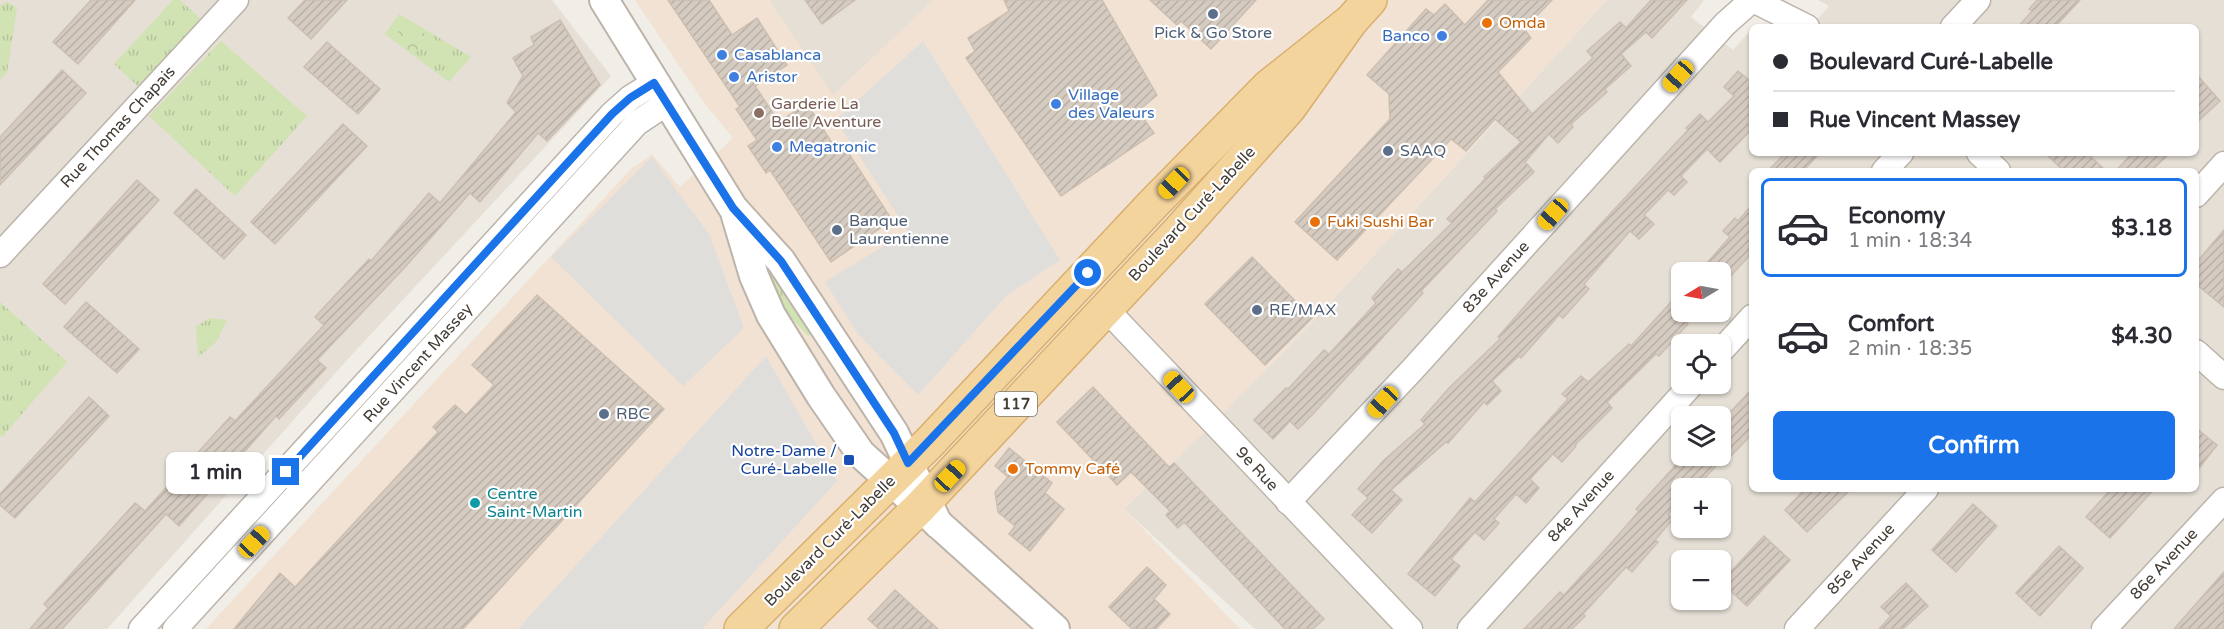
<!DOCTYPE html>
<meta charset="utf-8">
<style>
body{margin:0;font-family:"Varela Round",sans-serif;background:#f7f7f7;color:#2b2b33;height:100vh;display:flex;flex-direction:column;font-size:22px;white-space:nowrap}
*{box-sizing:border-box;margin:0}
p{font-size:20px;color:#7c7c81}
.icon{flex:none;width:33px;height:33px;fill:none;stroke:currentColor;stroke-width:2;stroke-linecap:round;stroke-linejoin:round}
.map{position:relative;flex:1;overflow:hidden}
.panel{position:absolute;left:1749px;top:168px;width:450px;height:324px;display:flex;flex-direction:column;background:#fff;border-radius:9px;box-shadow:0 2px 4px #0004}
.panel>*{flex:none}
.top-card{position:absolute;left:1749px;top:24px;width:450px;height:132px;border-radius:9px;box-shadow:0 2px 4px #0004;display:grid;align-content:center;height:132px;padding:0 24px;background:#fff}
.needle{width:39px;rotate:260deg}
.buttons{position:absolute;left:1671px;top:262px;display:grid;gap:12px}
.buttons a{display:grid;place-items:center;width:60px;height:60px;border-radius:9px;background:#fff;box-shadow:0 2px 4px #0004;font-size:30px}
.end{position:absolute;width:27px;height:27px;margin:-14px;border:8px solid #1a73e8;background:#fff;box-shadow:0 0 0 3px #fff}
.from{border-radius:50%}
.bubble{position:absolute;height:42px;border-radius:9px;background:#fff;box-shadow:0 2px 4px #0004;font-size:20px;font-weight:800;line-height:42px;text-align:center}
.car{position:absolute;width:18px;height:36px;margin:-18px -9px;border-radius:8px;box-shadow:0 0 4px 2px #0007;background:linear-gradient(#f5c518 24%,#345 0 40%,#f5c518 0 76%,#345 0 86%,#f5c518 0)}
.top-card b{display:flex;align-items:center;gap:21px;height:57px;font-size:22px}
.top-card b+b{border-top:2px solid #e1e1e2}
.top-card i{width:15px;height:15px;background:#2b2b33}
ul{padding:10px 0 0;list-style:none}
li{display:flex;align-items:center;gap:18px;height:99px;margin:0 12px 9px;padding:0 12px;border:3px solid transparent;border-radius:9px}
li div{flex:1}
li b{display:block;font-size:22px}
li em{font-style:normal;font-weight:800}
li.active{border-color:#1a73e8}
li>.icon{width:54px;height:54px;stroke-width:1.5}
.action{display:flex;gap:12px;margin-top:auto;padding:12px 24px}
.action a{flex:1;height:69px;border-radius:9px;background:#1a73e8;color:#fff;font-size:24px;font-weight:800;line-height:69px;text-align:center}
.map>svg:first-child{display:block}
.residential{fill:#e5dfd5;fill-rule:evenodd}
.commercial{fill:#f2e2d3}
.grass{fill:url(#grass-tufts)}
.park{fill:url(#park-crowns)}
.parking{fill:#e0dedb}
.building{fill:url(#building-hatch);stroke:#ccbfb1;stroke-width:1.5}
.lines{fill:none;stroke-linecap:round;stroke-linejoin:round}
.minor-casing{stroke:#bcb4aa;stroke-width:27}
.tertiary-casing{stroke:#bcb4aa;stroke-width:32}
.primary-casing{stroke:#d8af6e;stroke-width:36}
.minor{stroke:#fff;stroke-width:24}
.tertiary{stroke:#fff;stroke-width:28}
.primary{stroke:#f4d49d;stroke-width:33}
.route{stroke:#1a73e8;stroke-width:8}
.service-dot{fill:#5c6f8a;stroke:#fff;stroke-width:2}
.food-dot{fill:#e8710a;stroke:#fff;stroke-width:2}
.shop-dot{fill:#3f7fe0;stroke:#fff;stroke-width:2}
.education-dot{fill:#8d6e63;stroke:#fff;stroke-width:2}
.transit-dot{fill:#1a4fb4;stroke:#fff;stroke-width:2}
.culture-dot{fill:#0f9aa8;stroke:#fff;stroke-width:2}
.labels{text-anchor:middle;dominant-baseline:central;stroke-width:4.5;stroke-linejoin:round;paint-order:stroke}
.shield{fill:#fff;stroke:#7c7772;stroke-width:1.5}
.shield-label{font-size:15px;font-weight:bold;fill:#443d36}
.food-label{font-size:16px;fill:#c56008;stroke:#fff;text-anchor:start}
.service-label{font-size:16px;fill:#4e5e75;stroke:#fff;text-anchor:start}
.shop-label{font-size:16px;fill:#366cbe;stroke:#fff;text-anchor:start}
.education-label{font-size:16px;fill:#785e54;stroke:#fff;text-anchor:start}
.street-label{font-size:16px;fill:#443d36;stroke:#fff}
.transit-label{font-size:16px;fill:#164399;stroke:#fff;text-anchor:end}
.culture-label{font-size:16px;fill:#0d838f;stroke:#fff;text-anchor:start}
</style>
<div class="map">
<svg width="2224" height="629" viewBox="0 0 2224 629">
<defs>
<pattern id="grass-tufts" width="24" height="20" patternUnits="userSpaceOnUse" patternTransform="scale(1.5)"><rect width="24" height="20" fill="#d1e2b3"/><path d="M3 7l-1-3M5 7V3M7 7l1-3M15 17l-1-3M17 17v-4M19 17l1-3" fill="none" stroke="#b5c39b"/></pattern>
<pattern id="park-crowns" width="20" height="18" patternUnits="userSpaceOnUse" patternTransform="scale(1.5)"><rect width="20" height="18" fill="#d1e2b3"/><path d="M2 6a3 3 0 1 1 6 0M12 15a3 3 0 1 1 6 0" fill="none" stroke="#b5c39b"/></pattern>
<pattern id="building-hatch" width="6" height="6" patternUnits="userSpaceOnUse" patternTransform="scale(1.5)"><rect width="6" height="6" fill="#d5cbc0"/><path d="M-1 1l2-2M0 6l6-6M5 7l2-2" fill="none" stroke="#b8afa6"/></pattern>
</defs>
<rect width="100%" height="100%" fill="#f1ede7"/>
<g class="residential">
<polygon points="0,0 552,0 611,76 346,361 107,629 0,629"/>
<polygon points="769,0 933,0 833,96"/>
<path d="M1607,0H1704L1691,17L1733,50L1752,29V153H2196V27H1811L1829,6L1818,0H2224V629H1255L1124,509L1214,423L1320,314ZM1752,171H2196V489H1752ZM1682,273H1720V312H1682ZM1682,345H1720V384H1682ZM1682,417H1720V456H1682ZM1682,489H1720V528H1682ZM1682,561H1720V600H1682Z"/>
</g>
<polygon class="commercial" points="635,0 769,0 833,95 933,0 1607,0 1320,314 1214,423 1124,509 1240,629 206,629 630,170 652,154 680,187 733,138 705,104"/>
<g class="grass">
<polygon points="173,0 180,0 204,22 141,89 114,64"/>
<polygon points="7,2 17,8 7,72 0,80 0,6"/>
<polygon points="399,14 471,57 449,82 385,34"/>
<polygon points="221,41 307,116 235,196 149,116"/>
<polygon points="771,270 813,334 808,336 781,307 767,272"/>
<polygon points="0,302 67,362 2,437 0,435"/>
<polygon points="211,318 227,320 216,342 198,357 196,326"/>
</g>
<polygon class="park" points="406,21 428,36 415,54 393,39"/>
<g class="parking">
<polygon points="923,41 1060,260 1006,296 918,395 858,334 825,282 908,231 836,120"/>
<polygon points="652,157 709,234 744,328 683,386 551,257"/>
<polygon points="766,356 837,481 702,629 518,629"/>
</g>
<g class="building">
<polygon points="91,0 135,0 78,64 53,42"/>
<polygon points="305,0 347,0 311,39 288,18"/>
<polygon points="668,0 709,0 732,35 757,18 787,65 755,86 779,122 807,103 835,148 842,143 892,220 831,262 770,170 766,173 748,146 757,140 736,109 740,107"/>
<polygon points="805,0 855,0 822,24"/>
<polygon points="1004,0 1102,0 1157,95 1138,111 1154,133 1061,196 966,58 975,51 968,38 1009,11"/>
<polygon points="1150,0 1256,0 1211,49 1181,21 1177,25"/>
<polygon points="1488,0 1552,0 1524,29 1531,38 1498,72 1532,114 1593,58 1587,51 1620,22 1626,28 1651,0 1687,0 1652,38 1646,32 1621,54 1631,66 1605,89 1607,92 1571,124 1573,127 1558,143 1549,134 1525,162 1534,172 1495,209 1497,211 1421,291 1423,293 1313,414 1298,429 1290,421 1273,439 1254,420 1286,388 1288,389 1324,350 1329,354 1376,303 1372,298 1384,284 1398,269 1402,272 1452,223 1447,219 1485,179 1484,177 1521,142 1495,119 1466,151 1451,139 1337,260 1295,222 1390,119 1389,94 1367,75 1426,9 1434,15 1445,4 1465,25"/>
<polygon points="2037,0 2080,0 2055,27 2018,27 2032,11 2029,9"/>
<polygon points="560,20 600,85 547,141 538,133 480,202 470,193 407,265 317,360 326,368 279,419 276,416 179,526 166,514 62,629 30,629 48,608 44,604 135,503 145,511 230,417 235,421 324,325 315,317 369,259 371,261 429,193 440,203 516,112 507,103 523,76 513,58 534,45 531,37"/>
<polygon points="327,42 380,89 358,114 304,67"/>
<polygon points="62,70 86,93 0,185 0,137"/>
<polygon points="1738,71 1749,80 1752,78 1752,129 1720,162 1707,149 1681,176 1687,182 1674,195 1668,190 1644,215 1654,224 1639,239 1630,231 1584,284 1589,289 1563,318 1559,315 1521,358 1519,356 1492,381 1501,391 1487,405 1484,402 1448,443 1446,442 1391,490 1402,500 1372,533 1352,515 1368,498 1358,489 1383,461 1425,424 1421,420 1449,388 1500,339 1498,337 1532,298 1688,130 1686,128 1700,114 1708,122 1734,96 1724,87"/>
<polygon points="2196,74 2220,101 2196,123"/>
<polygon points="343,124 367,146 275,244 251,222"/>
<polygon points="1785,153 1820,153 1803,171 1768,171"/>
<polygon points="2045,153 2087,153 2106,171 2064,171"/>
<polygon points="2132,153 2170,153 2151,171 2116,171"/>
<polygon points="137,180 159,200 65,304 43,284"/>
<polygon points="196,189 246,235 224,259 174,213"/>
<polygon points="1752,205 1752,253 1720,287 1720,273 1698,273 1730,237 1723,231 1735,218 1738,221"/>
<polygon points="2224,230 2224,307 2196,284 2196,263"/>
<polygon points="1252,257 1312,318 1265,365 1205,304"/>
<polygon points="1682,290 1682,312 1697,312 1687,322 1688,324 1659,356 1656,354 1607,402 1612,408 1575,445 1576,446 1562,462 1553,454 1530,479 1539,488 1526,503 1516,494 1494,519 1499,523 1484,540 1475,532 1451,559 1460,566 1435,596 1408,574 1470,498 1475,502 1568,399 1562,394 1581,376 1588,382 1629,344 1631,346"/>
<polygon points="537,295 664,409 463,629 234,629 280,573 295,587 438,432 433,427 455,405 466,415 494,385 472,365"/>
<polygon points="86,302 139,349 117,373 64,327"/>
<polygon points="1093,387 1169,467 1174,463 1324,619 1313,629 1285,629 1184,522 1178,528 1166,515 1170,511 1131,472 1117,485 1057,422"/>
<polygon points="1752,389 1752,434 1731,456 1720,446 1720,423"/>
<polygon points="89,397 109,416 15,518 0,505 0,494"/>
<polygon points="2196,428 2217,445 2196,472"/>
<polygon points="1009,448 1052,483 1045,493 1064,509 1030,551 1009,534 1015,526 998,512 995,492 1008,477 995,466"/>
<polygon points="1684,456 1725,456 1695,489 1682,489 1682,499 1668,514 1673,519 1655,540 1658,542 1632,572 1626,567 1583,614 1585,616 1572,629 1524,629 1560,592 1564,595 1606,549 1639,511 1636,509"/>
<polygon points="1805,489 1851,489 1807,532 1785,510"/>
<polygon points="2111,489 2154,489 2110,538 2086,517"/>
<polygon points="1973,504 1997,526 1956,572 1932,550"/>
<polygon points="1764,536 1790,560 1747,606 1721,582"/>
<polygon points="2059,546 2083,568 2040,616 2016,593"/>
<polygon points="1147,567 1166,585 1154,599 1170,614 1156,629 1132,629 1109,607"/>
<polygon points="2224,572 2224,629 2174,629"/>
<polygon points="1906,583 1928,606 1903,629 1879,629 1891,616 1881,607"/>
<polygon points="895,590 938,629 879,629 868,619"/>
</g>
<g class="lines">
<g class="minor-casing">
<g id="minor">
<polyline points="1753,0 1807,27"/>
<polyline points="1953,27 1978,0"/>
<polyline points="1979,153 1998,171"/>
<polyline points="1884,171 1901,153"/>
<polyline points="2196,195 2224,164"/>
<polyline points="0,255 236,0"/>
<polyline points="1105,308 1410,629"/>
<polyline points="1720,352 1752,317"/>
<polyline points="2196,352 2224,377"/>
<polyline points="1288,502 1413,369 1725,24 1752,0"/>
<polyline points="141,629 612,114 630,98 654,83"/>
<polyline points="175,629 637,123 667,103"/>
<polyline points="1470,629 1692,384"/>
<polyline points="1797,629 1926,489"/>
<polyline points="2104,629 2224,500"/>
</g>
</g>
<g class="tertiary-casing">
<g id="tertiary">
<polyline points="604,0 733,208 781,261 894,433 938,524"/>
<polyline points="736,216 754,276 771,315 821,396 861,454 1055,629"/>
</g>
</g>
<g class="primary-casing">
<g id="primary">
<polyline points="741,629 930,442 1154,203 1268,87 1351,21"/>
<polyline points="796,629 920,507 1180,230 1289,108 1351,21 1370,0"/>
</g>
</g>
<use href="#minor" class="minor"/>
<use href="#tertiary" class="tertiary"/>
<use href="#primary" class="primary"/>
</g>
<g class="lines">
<polyline class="route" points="286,472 612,114 630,98 654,83 733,208 781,261 894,433 908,463 1088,273"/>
</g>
<g class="service-dot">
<circle cx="1213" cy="14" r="6"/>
<circle cx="1388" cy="151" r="6"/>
<circle cx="837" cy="230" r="6"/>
<circle cx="1257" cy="310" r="6"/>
<circle cx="604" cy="414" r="6"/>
</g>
<g class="food-dot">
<circle cx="1487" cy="23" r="6"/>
<circle cx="1315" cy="222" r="6"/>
<circle cx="1013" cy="469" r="6"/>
</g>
<g class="shop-dot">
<circle cx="1442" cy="36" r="6"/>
<circle cx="722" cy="55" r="6"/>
<circle cx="734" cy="77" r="6"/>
<circle cx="1056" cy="104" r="6"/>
<circle cx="777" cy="147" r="6"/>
</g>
<circle class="education-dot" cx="759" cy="113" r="6"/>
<rect class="transit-dot" x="843" y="454" width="12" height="12" rx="3"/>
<circle class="culture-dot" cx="475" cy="503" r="6"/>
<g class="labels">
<rect class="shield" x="995" y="392" width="42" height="24" rx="4.5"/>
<g class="shield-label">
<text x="1016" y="404">117</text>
</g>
<g class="food-label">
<text x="1499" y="23">Omda</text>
<text x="1327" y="222">Fuki Sushi Bar</text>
<text x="1025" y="469">Tommy Café</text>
</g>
<g class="service-label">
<text x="1213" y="33" text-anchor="middle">Pick &amp; Go Store</text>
<text x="1400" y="151">SAAQ</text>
<text x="849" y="221">Banque<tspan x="849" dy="18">Laurentienne</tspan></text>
<text x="1269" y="310">RE/MAX</text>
<text x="616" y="414">RBC</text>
</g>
<g class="shop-label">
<text x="1430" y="36" text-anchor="end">Banco</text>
<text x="734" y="55">Casablanca</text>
<text x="746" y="77">Aristor</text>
<text x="1068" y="95">Village<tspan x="1068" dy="18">des Valeurs</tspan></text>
<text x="789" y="147">Megatronic</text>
</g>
<g class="education-label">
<text x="771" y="104">Garderie La<tspan x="771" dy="18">Belle Aventure</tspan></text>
</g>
<g class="street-label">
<text transform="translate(118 127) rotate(-47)">Rue Thomas Chapais</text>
<text transform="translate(1192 214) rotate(-47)">Boulevard Curé-Labelle</text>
<text transform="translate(1496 277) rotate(-48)">83e Avenue</text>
<text transform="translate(418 363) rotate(-48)">Rue Vincent Massey</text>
<text transform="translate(1257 469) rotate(47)">9e Rue</text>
<text transform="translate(1581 506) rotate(-48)">84e Avenue</text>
<text transform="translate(830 541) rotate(-45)">Boulevard Curé-Labelle</text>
<text transform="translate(1861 559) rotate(-47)">85e Avenue</text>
<text transform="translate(2164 564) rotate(-47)">86e Avenue</text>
</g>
<g class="transit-label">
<text x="837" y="451">Notre-Dame /<tspan x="837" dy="18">Curé-Labelle</tspan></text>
</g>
<g class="culture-label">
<text x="487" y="494">Centre<tspan x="487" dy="18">Saint-Martin</tspan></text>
</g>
</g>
</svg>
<div class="buttons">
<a><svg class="needle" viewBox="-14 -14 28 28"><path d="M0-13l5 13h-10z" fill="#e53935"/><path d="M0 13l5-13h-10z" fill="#7c7c81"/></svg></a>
<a><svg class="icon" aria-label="locate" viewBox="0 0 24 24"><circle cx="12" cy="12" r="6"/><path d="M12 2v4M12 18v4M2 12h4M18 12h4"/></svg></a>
<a><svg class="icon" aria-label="layers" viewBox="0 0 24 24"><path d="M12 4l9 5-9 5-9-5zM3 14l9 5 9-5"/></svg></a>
<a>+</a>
<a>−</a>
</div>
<i class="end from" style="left:1088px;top:273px"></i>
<i class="end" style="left:286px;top:472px"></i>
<div class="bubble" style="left:166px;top:452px;width:99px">1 min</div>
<i class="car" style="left:1678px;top:76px;rotate:222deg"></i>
<i class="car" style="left:1174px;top:183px;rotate:224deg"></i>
<i class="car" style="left:1553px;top:214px;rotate:222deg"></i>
<i class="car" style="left:1179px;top:387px;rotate:317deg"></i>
<i class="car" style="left:1383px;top:402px;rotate:223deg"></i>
<i class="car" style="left:950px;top:476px;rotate:43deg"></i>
<i class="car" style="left:254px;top:542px;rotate:43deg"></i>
<div class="top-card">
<b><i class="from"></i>Boulevard Curé-Labelle</b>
<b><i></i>Rue Vincent Massey</b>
</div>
<section class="panel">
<ul>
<li class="active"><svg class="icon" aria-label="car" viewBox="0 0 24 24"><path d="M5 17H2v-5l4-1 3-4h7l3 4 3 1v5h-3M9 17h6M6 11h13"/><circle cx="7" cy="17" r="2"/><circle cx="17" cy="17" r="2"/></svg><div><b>Economy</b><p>1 min · 18:34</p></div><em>$3.18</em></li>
<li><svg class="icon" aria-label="car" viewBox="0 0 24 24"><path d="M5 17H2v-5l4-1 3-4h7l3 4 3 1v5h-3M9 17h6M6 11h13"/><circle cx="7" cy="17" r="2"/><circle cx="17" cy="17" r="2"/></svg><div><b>Comfort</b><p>2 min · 18:35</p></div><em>$4.30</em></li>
</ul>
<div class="action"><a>Confirm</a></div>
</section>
</div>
